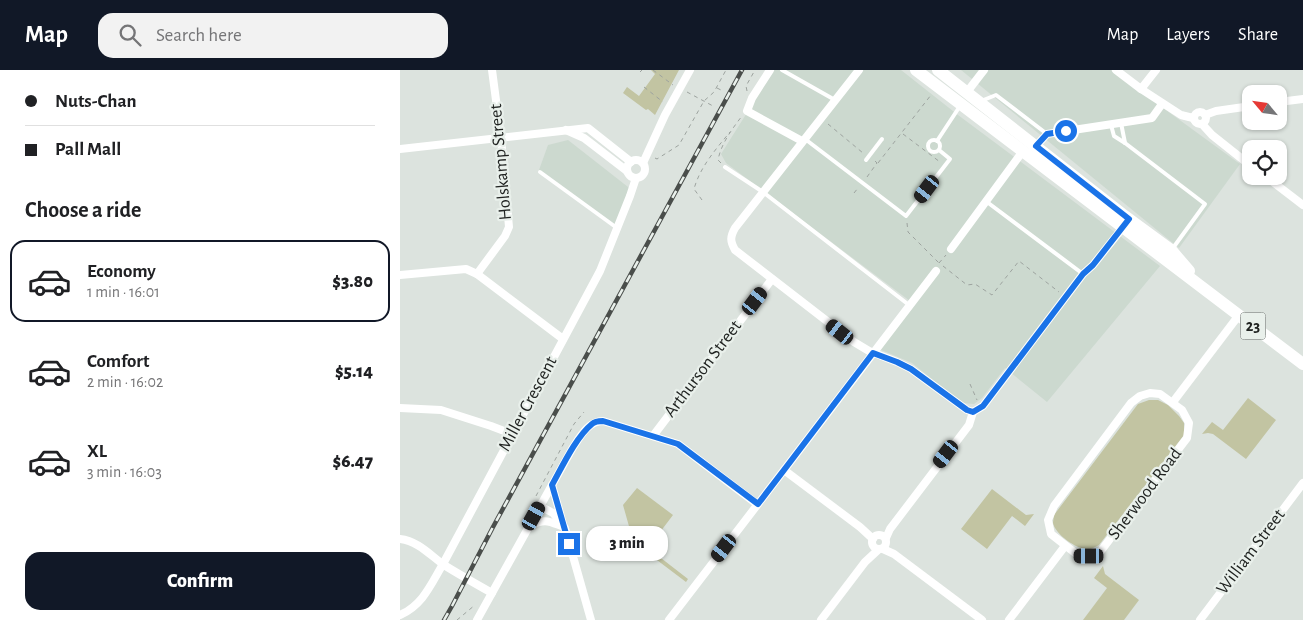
<!DOCTYPE html>
<meta charset="utf-8">
<style>
body{margin:0;font-family:"Alegreya Sans",sans-serif;background:#f2f2f2;color:#202124;height:100vh;display:flex;flex-direction:column;font-size:19px;white-space:nowrap}
*{box-sizing:border-box;margin:0}
p{font-size:16px;color:#757577}
.icon{flex:none;width:28px;height:28px;fill:none;stroke:currentColor;stroke-width:2;stroke-linecap:round;stroke-linejoin:round}
.map{position:relative;flex:1;overflow:hidden}
.sheet{display:flex;flex-direction:column;background:#fff;width:400px}
.sheet>*{flex:none}
.hud{display:grid;align-content:center;height:110px;padding:0 25px;background:#fff}
.needle{width:32px;rotate:299deg}
.fabs{position:absolute;left:842px;top:15px;display:grid;gap:10px}
.fabs a{display:grid;place-items:center;width:45px;height:45px;border-radius:10px;background:#fff;box-shadow:0 1px 4px #0004;font-size:25px}
.end{position:absolute;width:22px;height:22px;margin:-11px;border:6px solid #1a73e8;background:#fff;box-shadow:0 0 0 2px #fff}
.from{border-radius:50%}
.bubble{position:absolute;height:35px;border-radius:15px;background:#fff;box-shadow:0 1px 4px #0004;font-size:16px;font-weight:800;line-height:35px;text-align:center}
.car{position:absolute;width:15px;height:30px;margin:-15px -8px;border-radius:6px;box-shadow:0 0 4px 1px #0007;background:linear-gradient(#222 24%,#8ab4d8 0 40%,#222 0 76%,#8ab4d8 0 86%,#222 0)}
.hud b{display:flex;align-items:center;gap:18px;height:48px;font-size:19px}
.hud b+b{border-top:1px solid #e0e0e0}
.hud i{width:12px;height:12px;background:#202124}
ul{padding:0;list-style:none}
li{display:flex;align-items:center;gap:15px;height:82px;margin:0 10px 8px;padding:0 15px;border:2px solid transparent;border-radius:15px}
li div{flex:1}
li b{display:block;font-size:19px}
li em{font-style:normal;font-weight:800}
li.selected{border-color:#111827}
li>.icon{width:45px;height:45px;stroke-width:1.5}
h2{padding:0 25px;font-size:22px;line-height:60px}
.cta{display:flex;gap:10px;margin-top:auto;padding:10px 25px}
.cta a{flex:1;height:58px;border-radius:15px;background:#111827;color:#fff;font-size:20px;font-weight:800;line-height:58px;text-align:center}
header{display:flex;align-items:center;gap:30px;box-sizing:border-box;height:70px;padding:0 25px;background:#111827;color:#fff}
header strong{font-size:24px}
nav{display:flex;gap:28px;margin-inline-start:auto;font-size:18px}
.search{width:350px;height:45px;background:#f2f2f2;display:flex;align-items:center;gap:12px;box-sizing:border-box;padding:0 18px;border-radius:15px;color:#757577;font-size:19px}
main{display:flex;flex:1;min-height:0}
.map>svg:first-child{display:block}
.built{fill:#ccd9cf}
.green{fill:#c2c4a2}
.lines{fill:none;stroke-linecap:round;stroke-linejoin:round}
.path{stroke:#9da39f;stroke-width:1;stroke-dasharray:4 4;stroke-linecap:butt}
.service{stroke:#fff;stroke-width:4}
.minor{stroke:#fff;stroke-width:8}
.primary{stroke:#fff;stroke-width:12}
.rail-casing{stroke:#4a4e4b;stroke-width:4.5}
.rail{stroke:#e9f0eb;stroke-width:2.5;stroke-dasharray:8;stroke-linecap:butt}
.route{stroke:#1a73e8;stroke-width:6}
.labels{text-anchor:middle;dominant-baseline:central;stroke-width:4.5;stroke-linejoin:round;paint-order:stroke}
.shield{fill:#e9f0eb;stroke:#5d615e;stroke-width:1}
.shield-label{font-size:16px;font-weight:bold;fill:#212422}
.street-label{font-size:18px;fill:#212422;stroke:#e9f0eb}
</style>
<header>
<strong>Map</strong>
<div class="search"><svg class="icon" aria-label="search" viewBox="0 0 24 24"><circle cx="10" cy="10" r="6"/><path d="M15 15l6 6"/></svg>Search here</div>
<nav><a>Map</a><a>Layers</a><a>Share</a></nav>
</header>
<main>
<section class="sheet">
<div class="hud">
<b><i class="from"></i>Nuts-Chan</b>
<b><i></i>Pall Mall</b>
</div>
<h2>Choose a ride</h2>
<ul>
<li class="selected"><svg class="icon" aria-label="car" viewBox="0 0 24 24"><path d="M5 17H2v-5l4-1 3-4h7l3 4 3 1v5h-3M9 17h6M6 11h13"/><circle cx="7" cy="17" r="2"/><circle cx="17" cy="17" r="2"/></svg><div><b>Economy</b><p>1 min · 16:01</p></div><em>$3.80</em></li>
<li><svg class="icon" aria-label="car" viewBox="0 0 24 24"><path d="M5 17H2v-5l4-1 3-4h7l3 4 3 1v5h-3M9 17h6M6 11h13"/><circle cx="7" cy="17" r="2"/><circle cx="17" cy="17" r="2"/></svg><div><b>Comfort</b><p>2 min · 16:02</p></div><em>$5.14</em></li>
<li><svg class="icon" aria-label="car" viewBox="0 0 24 24"><path d="M5 17H2v-5l4-1 3-4h7l3 4 3 1v5h-3M9 17h6M6 11h13"/><circle cx="7" cy="17" r="2"/><circle cx="17" cy="17" r="2"/></svg><div><b>XL</b><p>3 min · 16:03</p></div><em>$6.47</em></li>
</ul>
<div class="cta"><a>Confirm</a></div>
</section>
<div class="map">
<svg width="903" height="550" viewBox="0 0 903 550">
<rect width="100%" height="100%" fill="#dce3de"/>
<g class="built">
<polygon points="374,0 501,0 558,45 760,196 647,332 605,298 582,328 574,334 562,333 512,293 479,279 514,234 326,93 321,84"/>
<polygon points="561,0 711,0 840,94 779,178"/>
<polygon points="168,70 228,117 230,119 215,156 139,100 148,75"/>
</g>
<g class="green">
<polygon points="251,0 279,0 255,45 248,39 246,40 223,23 227,17 239,26 255,4"/>
<polygon points="848,328 876,350 846,389 813,364 808,363 802,364 812,352 823,360"/>
<path d="M749,330H758L768,335L779,346L784,353V365L699,475C695,477 692,479 688,479C677,480 655,464 653,453C653,452 654,446 654,445L738,334Z"/>
<polygon points="237,418 273,445 248,478 288,509 286,512 245,481 238,488 223,435"/>
<polygon points="592,419 626,445 634,444 625,456 612,446 587,479 561,459"/>
<polygon points="703,496 705,504 739,530 724,550 683,550 707,518 694,508"/>
</g>
<g class="lines">
<g class="path">
<polyline points="253,0 273,15"/>
<polyline points="240,2 242,0"/>
<polyline points="244,17 263,32"/>
<polyline points="317,18 321,20"/>
<polyline points="347,21 346,16 355,0"/>
<polyline points="287,22 313,36"/>
<polyline points="428,54 463,83"/>
<polyline points="503,64 540,92"/>
<polyline points="255,88 257,89 279,75 304,31 314,22 326,0"/>
<path d="M321,93L318,90C321,74 332,59 342,46"/>
<polyline points="478,93 531,25"/>
<polyline points="467,107 477,93 475,91"/>
<polyline points="454,123 458,118"/>
<path d="M302,130L294,119C300,97 316,79 330,62"/>
<polyline points="507,153 508,162 539,193"/>
<polyline points="539,193 546,185"/>
<polyline points="543,196 567,215 575,214 592,225 619,191 659,222"/>
<polyline points="570,314 577,330"/>
<polyline points="136,426 174,354 184,342"/>
<polyline points="57,550 75,535"/>
</g>
<g class="service">
<polyline points="382,0 435,30"/>
<polyline points="581,31 596,25 647,64"/>
<polyline points="721,53 725,73"/>
<polyline points="711,55 714,66 725,73 805,134 773,178"/>
<polyline points="405,69 506,146 550,89 539,80"/>
<circle cx="534" cy="76" r="6"/>
<polyline points="537,71 560,36"/>
<polyline points="466,90 482,69"/>
<polyline points="325,97 363,122 509,235"/>
<polyline points="140,102 217,158"/>
<polyline points="587,132 683,204"/>
</g>
<g class="minor">
<polyline points="370,0 352,28 347,41 402,71"/>
<path d="M459,0L335,158C330,167 330,171 335,180L454,272L469,281L497,292L511,299L567,340L573,342"/>
<polyline points="716,0 741,19 781,45 793,48"/>
<polyline points="741,19 756,0"/>
<polyline points="567,22 584,0"/>
<polyline points="879,32 903,29"/>
<circle cx="800" cy="48" r="6"/>
<polyline points="805,45 816,41 851,36"/>
<polyline points="802,54 812,65 851,96"/>
<polyline points="166,60 184,68 227,101"/>
<polyline points="636,76 647,64 752,48 762,34"/>
<polyline points="0,79 188,58 231,92"/>
<circle cx="236" cy="99" r="9"/>
<polyline points="243,93 265,45 290,0"/>
<polyline points="865,106 903,135"/>
<polyline points="551,179 623,81"/>
<polyline points="77,204 105,166 109,157 101,68 92,0"/>
<polyline points="0,205 66,199 77,204 163,269"/>
<polygon points="750,323 760,324 782,340 789,353 787,368 700,482 689,486 679,486 651,464 648,450 654,436 731,333 740,326"/>
<polyline points="773,332 839,245"/>
<polyline points="0,338 41,340 91,356 112,364"/>
<polyline points="253,366 372,209"/>
<polyline points="384,400 460,457 473,469"/>
<polyline points="152,415 163,454"/>
<polyline points="140,436 153,443 165,458 191,550"/>
<path d="M129,456C146,448 148,451 164,457"/>
<circle cx="479" cy="472" r="7"/>
<polyline points="486,468 490,459 569,355 573,342 583,336 683,204 693,195 724,156"/>
<path d="M0,469C18,471 30,485 44,495C60,505 76,514 92,523"/>
<polyline points="483,479 494,484 582,550"/>
<path d="M0,545C23,535 31,514 43,494L200,201L230,126L236,108"/>
<path d="M77,550L172,379C180,367 188,351 203,351L278,374L357,434"/>
<polyline points="269,550 384,400 536,201"/>
<polyline points="421,550 465,492 478,480"/>
<polyline points="609,550 665,476"/>
<polyline points="800,550 903,413"/>
</g>
<g class="primary">
<polyline points="516,0 903,294"/>
<polyline points="538,0 722,144 771,180 789,201"/>
</g>
<g class="rail-casing">
<polyline id="rail" points="44,550 52,536 93,457 342,0"/>
</g>
<use href="#rail" class="rail"/>
</g>
<g class="lines">
<path class="route" d="M169,474L152,415C162,397 176,367 192,354C195,351 199,351 203,351L278,374L358,434L384,400L473,283L497,292L511,299L567,340L573,342L583,336L683,204L693,195L729,149L636,76L647,64L666,61"/>
</g>
<g class="labels">
<rect class="shield" x="840.5" y="242.5" width="25" height="27" rx="4"/>
<g class="shield-label">
<text x="853" y="256">23</text>
</g>
<g class="street-label">
<text transform="translate(101 92) rotate(-95)">Holskamp Street</text>
<text transform="translate(303 299) rotate(-53)">Arthurson Street</text>
<text transform="translate(128 334) rotate(-62)">Miller Crescent</text>
<text transform="translate(745 424) rotate(-53)">Sherwood Road</text>
<text transform="translate(851 482) rotate(-53)">William Street</text>
</g>
</g>
</svg>
<div class="fabs">
<a><svg class="needle" viewBox="-14 -14 28 28"><path d="M0-13l5 13h-10z" fill="#e53935"/><path d="M0 13l5-13h-10z" fill="#757577"/></svg></a>
<a><svg class="icon" aria-label="locate" viewBox="0 0 24 24"><circle cx="12" cy="12" r="6"/><path d="M12 2v4M12 18v4M2 12h4M18 12h4"/></svg></a>
</div>
<i class="end from" style="left:666px;top:61px"></i>
<i class="end" style="left:169px;top:474px"></i>
<div class="bubble" style="left:186px;top:456px;width:82px">3 min</div>
<i class="car" style="left:527px;top:119px;rotate:217deg"></i>
<i class="car" style="left:355px;top:231px;rotate:37deg"></i>
<i class="car" style="left:440px;top:262px;rotate:308deg"></i>
<i class="car" style="left:546px;top:384px;rotate:217deg"></i>
<i class="car" style="left:134px;top:446px;rotate:29deg"></i>
<i class="car" style="left:324px;top:478px;rotate:217deg"></i>
<i class="car" style="left:689px;top:486px;rotate:270deg"></i>
</div>
</main>
